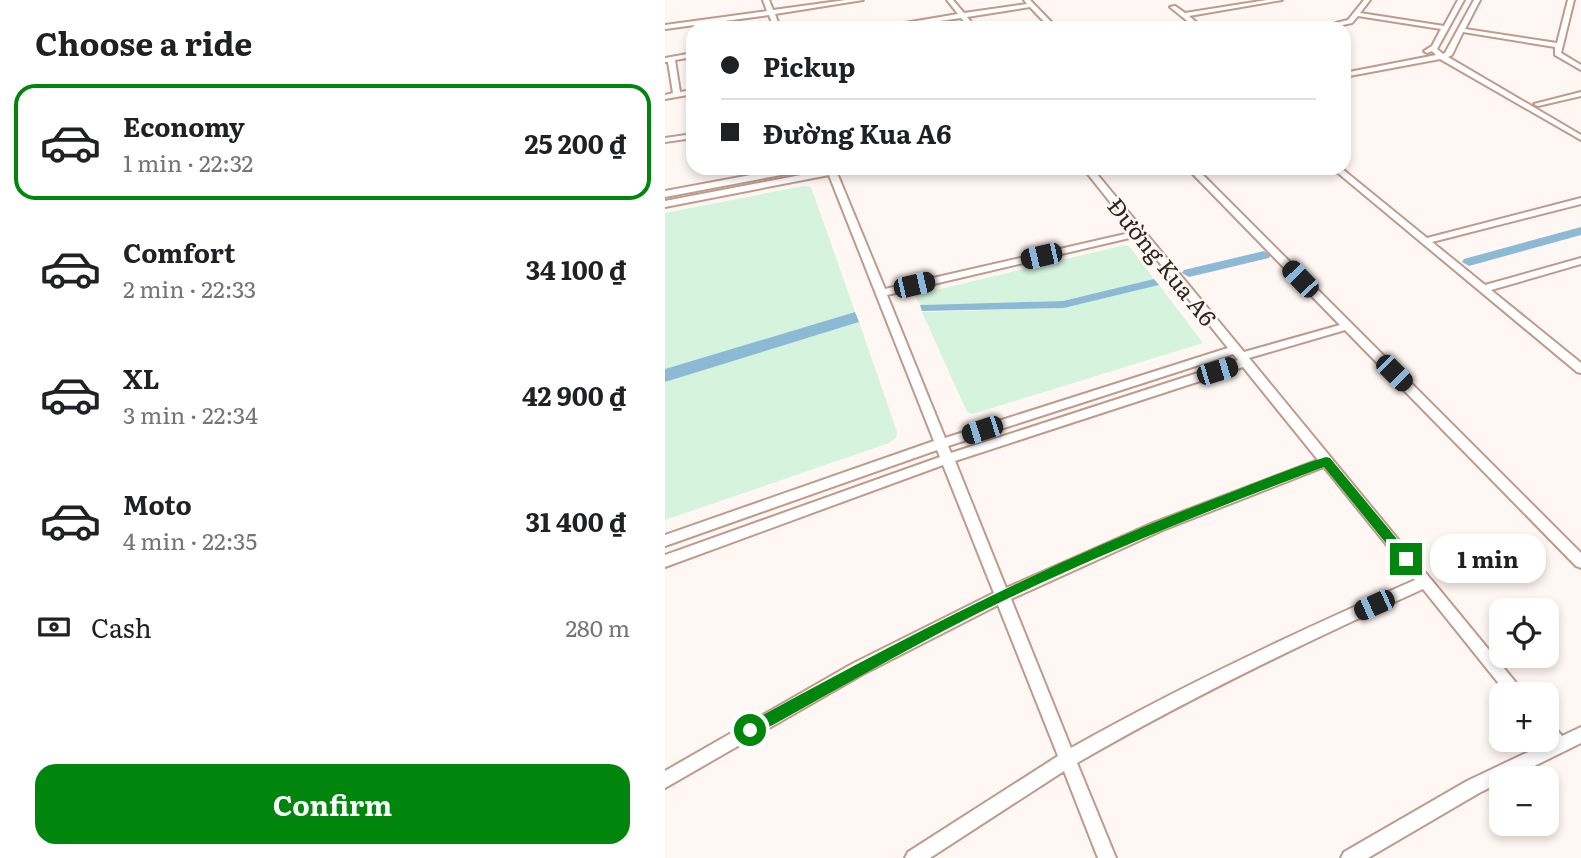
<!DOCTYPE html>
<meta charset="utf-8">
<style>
body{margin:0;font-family:Literata,serif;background:#f2f2f2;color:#202124;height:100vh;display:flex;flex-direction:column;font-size:26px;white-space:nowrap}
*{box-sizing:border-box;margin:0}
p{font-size:23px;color:#757577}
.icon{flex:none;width:38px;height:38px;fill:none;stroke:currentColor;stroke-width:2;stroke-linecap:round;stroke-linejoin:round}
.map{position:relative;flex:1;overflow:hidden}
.drawer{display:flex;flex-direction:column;background:#fff;width:665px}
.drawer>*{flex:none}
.hud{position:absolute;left:21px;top:21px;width:665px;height:154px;border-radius:21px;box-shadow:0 4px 10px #0003;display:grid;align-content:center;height:154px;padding:0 35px;background:#fff}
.fabs{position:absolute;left:824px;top:598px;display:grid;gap:14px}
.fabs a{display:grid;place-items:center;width:70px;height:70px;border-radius:14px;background:#fff;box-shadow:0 4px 10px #0003;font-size:35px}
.end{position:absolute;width:32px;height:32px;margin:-16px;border:9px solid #00860c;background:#fff;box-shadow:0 0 0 4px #fff}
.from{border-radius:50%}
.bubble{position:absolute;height:49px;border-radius:21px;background:#fff;box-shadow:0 4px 10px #0003;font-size:23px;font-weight:700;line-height:49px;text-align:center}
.car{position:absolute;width:21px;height:42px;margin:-21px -10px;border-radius:9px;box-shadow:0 0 5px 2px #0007;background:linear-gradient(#222 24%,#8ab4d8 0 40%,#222 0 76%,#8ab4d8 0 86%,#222 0)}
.hud b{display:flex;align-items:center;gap:24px;height:66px;font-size:26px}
.hud b+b{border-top:2px solid #e0e0e0}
.hud i{width:18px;height:18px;background:#202124}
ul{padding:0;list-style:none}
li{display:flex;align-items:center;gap:21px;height:116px;margin:0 14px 10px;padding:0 21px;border:4px solid transparent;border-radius:21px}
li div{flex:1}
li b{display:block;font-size:26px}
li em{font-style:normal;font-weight:700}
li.active{border-color:#00860c}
li>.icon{width:63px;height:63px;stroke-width:1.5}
h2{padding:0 35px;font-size:32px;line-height:84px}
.pay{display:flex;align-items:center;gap:18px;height:77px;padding:0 35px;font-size:26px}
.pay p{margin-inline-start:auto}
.button{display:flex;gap:14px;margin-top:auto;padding:14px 35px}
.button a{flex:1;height:80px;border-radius:21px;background:#00860c;color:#fff;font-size:28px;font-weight:700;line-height:80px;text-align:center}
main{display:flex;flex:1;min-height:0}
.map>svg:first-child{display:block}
.green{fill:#d5f3dd}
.water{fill:#8cbad5}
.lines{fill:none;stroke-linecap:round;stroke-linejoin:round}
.canal{fill:#8cbad5;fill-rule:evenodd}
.street-casing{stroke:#bf9b8b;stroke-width:4}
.street{fill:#fff;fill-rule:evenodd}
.route{fill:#00860c}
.labels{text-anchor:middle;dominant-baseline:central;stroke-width:5;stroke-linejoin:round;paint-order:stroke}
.street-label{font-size:23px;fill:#32251e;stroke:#fff7f3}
</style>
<main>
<section class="drawer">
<h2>Choose a ride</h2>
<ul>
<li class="active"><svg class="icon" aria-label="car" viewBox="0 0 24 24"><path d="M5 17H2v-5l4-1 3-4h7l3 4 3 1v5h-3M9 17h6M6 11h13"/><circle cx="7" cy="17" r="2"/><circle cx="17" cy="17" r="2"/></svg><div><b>Economy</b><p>1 min · 22:32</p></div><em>25 200 ₫</em></li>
<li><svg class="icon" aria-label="car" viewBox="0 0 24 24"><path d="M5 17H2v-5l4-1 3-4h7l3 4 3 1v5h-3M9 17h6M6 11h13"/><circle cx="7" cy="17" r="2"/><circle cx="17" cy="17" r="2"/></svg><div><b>Comfort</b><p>2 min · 22:33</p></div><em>34 100 ₫</em></li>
<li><svg class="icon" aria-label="car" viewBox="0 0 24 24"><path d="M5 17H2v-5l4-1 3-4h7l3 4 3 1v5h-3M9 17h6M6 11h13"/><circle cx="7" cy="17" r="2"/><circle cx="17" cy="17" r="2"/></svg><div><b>XL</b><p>3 min · 22:34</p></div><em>42 900 ₫</em></li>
<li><svg class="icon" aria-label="car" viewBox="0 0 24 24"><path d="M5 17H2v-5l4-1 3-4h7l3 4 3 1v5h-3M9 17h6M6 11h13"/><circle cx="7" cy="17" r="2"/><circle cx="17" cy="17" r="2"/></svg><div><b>Moto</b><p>4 min · 22:35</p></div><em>31 400 ₫</em></li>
</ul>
<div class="pay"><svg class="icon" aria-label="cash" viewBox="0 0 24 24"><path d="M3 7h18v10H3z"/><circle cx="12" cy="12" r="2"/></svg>Cash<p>280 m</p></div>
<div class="button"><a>Confirm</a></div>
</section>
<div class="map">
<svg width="916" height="858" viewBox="0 0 916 858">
<rect width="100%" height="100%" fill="#fff7f3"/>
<g class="green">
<polygon points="138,186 146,187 190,312 0,369 0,213"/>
<polygon points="460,245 465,247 489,279 398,301 255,305 250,295"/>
<polygon points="494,285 538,343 308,414 302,412 257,312 399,308"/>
<polygon points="194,322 232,432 231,438 224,443 0,520 0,382"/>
</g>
<g class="water">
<polygon points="489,279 494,285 399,308 257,311 255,305 398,301"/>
<polygon points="190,312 194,322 0,382 0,369"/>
</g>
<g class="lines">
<g class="canal">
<polygon points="916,227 916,235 804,266 797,262 799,259"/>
<polygon points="599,251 606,255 604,258 524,277 517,273 519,270"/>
</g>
<g class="street-casing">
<g id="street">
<polygon points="98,0 104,0 108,10 181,0 198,0 110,14 115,28 109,28 104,15 0,29 0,25 102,11"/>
<polygon points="282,0 288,0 299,13 362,4 359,0 365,0 392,28 385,28 365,7 302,17 311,28 305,28 296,18 226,28 210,28 293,14"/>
<polygon points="602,0 617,0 524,16 538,28 531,28 505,7 510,6 520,13"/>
<polygon points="699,0 705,0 695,13 779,26 793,0 799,0 772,49 778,54 780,53 809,0 815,0 800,29 892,43 903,0 909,0 896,53 916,65 916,70 890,55 890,47 798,32 787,55 783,57 916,135 916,140 775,59 679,77 679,73 771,55 767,51 762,53 759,51 767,46 776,29 693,16 687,23 664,28 651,28 683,20"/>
<polygon points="28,53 28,57 10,60 15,92 28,90 28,94 0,99 0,95 8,93 3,62 0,62 0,58"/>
<polygon points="916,92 916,96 873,106 869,104"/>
<polygon points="28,134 28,138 0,142 0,138"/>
<polygon points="123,168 141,168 137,171 0,197 0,191"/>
<path d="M162,168H190L172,173L220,289L469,232L418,168H427L579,352L675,325L522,168H531L916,553V568L911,566L680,330L584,358L861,695H843L758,589C640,642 524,698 412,763L451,858H433L399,771L265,858H240L243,852L393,756L333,605L198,674L0,788V771L187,664L329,593L278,465L0,567V555L275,457L272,450L0,546V535L269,441L164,175L0,207V201L162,170ZM473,236L563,348L280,438L222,295ZM568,354L573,360L286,453L283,446ZM578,367L653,460L488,523L341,588L290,461ZM659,467L750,580C633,631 518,685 406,748L346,599L498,530Z"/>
<polygon points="667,168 676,168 762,238 916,198 916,204 767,242 820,285 916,258 916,264 826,290 916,363 916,373 912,372"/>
<polygon points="882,722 888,725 897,736 916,727 916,743 843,779 836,779 836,782 814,793 703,858 676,858 679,852 802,781 882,743 880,740 882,740"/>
</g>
</g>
<use href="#street" class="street"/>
</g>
<path class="route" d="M661,457L665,458L746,556V563H737L659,467C552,507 447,549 344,598C257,640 174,688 90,735H80L77,730L80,725C237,638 397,555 567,492C598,480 629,467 661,457Z"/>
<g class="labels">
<g class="street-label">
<text transform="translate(498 261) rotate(51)">Đường Kua A6</text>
</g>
</g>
</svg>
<div class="fabs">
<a><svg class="icon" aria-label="locate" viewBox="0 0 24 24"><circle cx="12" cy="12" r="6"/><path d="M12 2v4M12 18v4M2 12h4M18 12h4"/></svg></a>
<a>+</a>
<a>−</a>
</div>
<i class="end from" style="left:85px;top:730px"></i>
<i class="end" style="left:741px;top:559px"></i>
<div class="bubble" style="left:765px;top:534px;width:116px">1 min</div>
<i class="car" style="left:376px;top:256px;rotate:257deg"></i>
<i class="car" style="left:635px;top:279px;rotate:316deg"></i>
<i class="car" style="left:249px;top:285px;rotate:77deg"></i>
<i class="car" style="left:552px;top:371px;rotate:73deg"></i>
<i class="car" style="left:729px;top:373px;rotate:135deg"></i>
<i class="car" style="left:317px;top:430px;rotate:252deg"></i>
<i class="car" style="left:709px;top:605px;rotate:246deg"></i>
<div class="hud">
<b><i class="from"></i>Pickup</b>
<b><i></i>Đường Kua A6</b>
</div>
</div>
</main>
